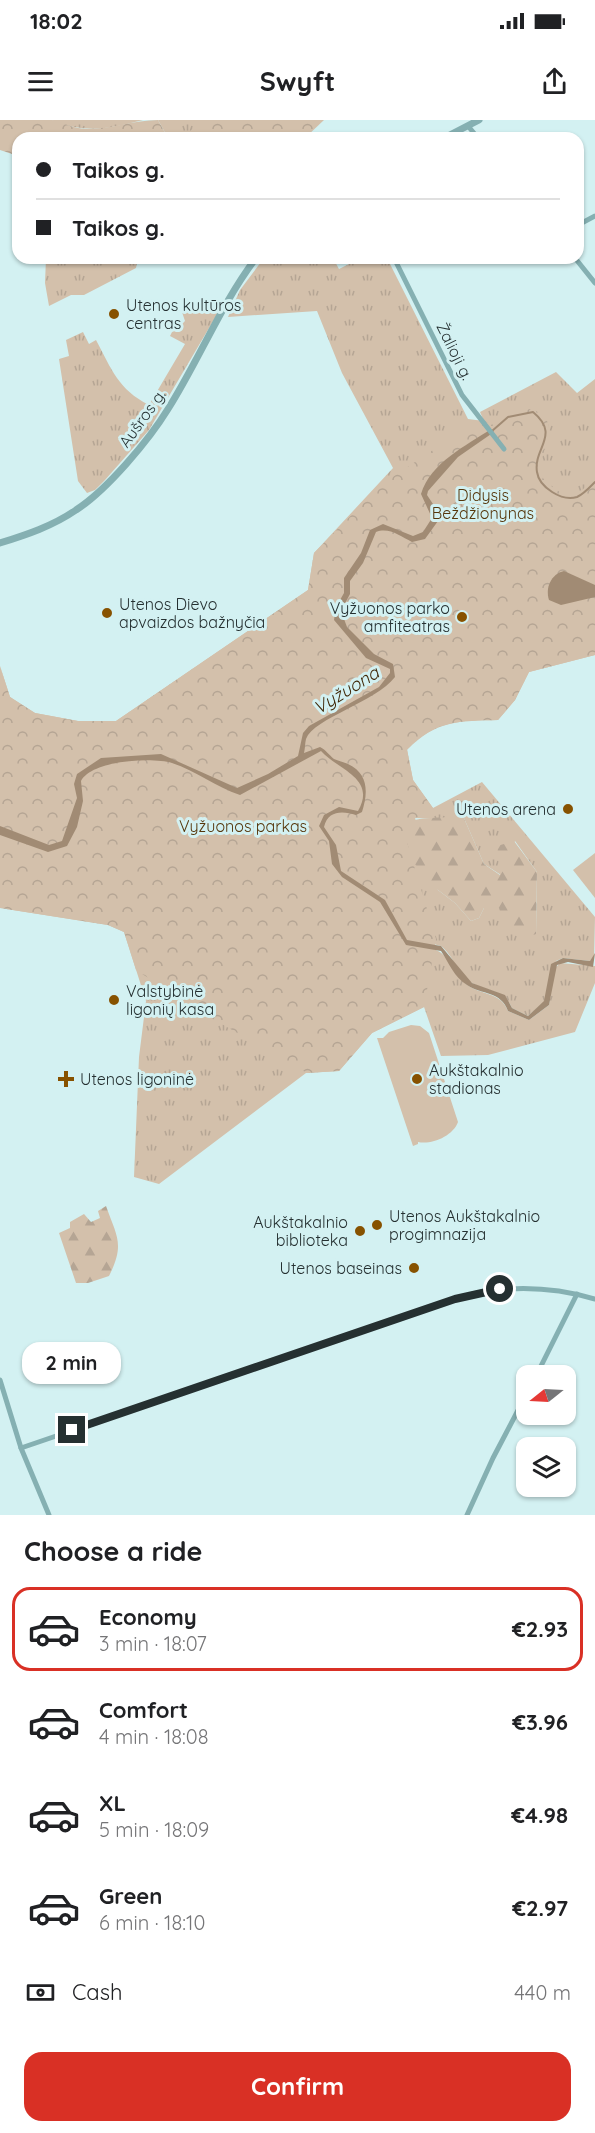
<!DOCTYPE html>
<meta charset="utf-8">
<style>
body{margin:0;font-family:Quicksand,sans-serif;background:#f6f6f6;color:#202124;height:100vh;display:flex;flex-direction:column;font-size:22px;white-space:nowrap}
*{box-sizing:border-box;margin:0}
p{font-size:20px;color:#757577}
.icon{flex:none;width:33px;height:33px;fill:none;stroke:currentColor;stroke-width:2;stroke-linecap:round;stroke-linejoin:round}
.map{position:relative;height:1395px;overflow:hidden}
.details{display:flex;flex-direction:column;background:#fff;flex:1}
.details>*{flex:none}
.top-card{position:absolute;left:12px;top:12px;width:572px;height:132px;border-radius:18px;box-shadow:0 2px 4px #0004;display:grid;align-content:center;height:132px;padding:0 24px;background:#fff}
.needle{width:39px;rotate:252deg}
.controls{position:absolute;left:516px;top:1245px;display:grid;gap:12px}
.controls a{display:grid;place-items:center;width:60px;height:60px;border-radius:12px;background:#fff;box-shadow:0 2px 4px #0004;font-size:30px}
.end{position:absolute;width:27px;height:27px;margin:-14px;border:8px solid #253031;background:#fff;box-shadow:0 0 0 3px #fff}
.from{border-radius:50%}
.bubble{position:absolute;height:42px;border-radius:18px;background:#fff;box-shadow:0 2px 4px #0004;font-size:20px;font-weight:800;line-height:42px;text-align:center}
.top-card b{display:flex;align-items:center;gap:21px;height:57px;font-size:22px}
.top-card b+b{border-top:2px solid #e0e0e0}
.top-card i{width:15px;height:15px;background:#202124}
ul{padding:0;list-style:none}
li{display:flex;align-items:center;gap:18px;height:84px;margin:0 12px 9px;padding:0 12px;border:3px solid transparent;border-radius:18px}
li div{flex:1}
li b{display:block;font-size:22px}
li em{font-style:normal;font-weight:800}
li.active{border-color:#d93025}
li>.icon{width:54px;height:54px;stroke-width:1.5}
h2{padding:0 24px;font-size:27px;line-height:72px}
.pay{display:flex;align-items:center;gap:15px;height:66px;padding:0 24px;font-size:22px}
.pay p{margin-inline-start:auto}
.action{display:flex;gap:12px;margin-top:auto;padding:12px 24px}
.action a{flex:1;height:69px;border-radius:18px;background:#d93025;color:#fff;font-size:24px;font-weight:800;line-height:69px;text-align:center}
.status{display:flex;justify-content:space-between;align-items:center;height:42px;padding:0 30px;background:#fff;direction:ltr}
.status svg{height:16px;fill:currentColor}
header{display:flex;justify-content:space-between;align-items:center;height:78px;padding:0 24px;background:#fff;font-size:27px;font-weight:800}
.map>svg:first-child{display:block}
.grass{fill:url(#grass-tufts);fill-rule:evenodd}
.forest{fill:url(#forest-firs)}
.park{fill:url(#park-crowns)}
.pitch{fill:#d3c0ab}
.water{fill:#a18b74}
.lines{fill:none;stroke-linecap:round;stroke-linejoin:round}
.stream{stroke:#a18b74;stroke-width:2}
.minor{stroke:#85b0b2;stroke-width:5}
.tertiary{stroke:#85b0b2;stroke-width:7}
.route{stroke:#253031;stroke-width:8}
.poi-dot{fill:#875200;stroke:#d3f1f2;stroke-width:2}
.labels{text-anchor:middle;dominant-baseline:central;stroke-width:6;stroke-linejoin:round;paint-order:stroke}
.poi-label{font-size:16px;fill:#253031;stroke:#d3f1f2;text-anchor:start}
.street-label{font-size:16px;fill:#253031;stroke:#d3f1f2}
.park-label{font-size:16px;fill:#56360b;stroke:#d3f1f2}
.water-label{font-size:18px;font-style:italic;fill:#402808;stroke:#d3f1f2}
</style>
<div class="status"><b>18:02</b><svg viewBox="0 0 49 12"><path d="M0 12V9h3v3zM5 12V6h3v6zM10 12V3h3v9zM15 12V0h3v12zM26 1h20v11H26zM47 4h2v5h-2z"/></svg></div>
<header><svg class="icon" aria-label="menu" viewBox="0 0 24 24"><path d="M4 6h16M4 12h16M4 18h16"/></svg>Swyft<svg class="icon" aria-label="share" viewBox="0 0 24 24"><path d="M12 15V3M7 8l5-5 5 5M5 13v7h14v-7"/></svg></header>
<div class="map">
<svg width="595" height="1395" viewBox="0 0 595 1395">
<defs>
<pattern id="grass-tufts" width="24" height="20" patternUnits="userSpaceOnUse" patternTransform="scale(1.5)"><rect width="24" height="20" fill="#d3c0ab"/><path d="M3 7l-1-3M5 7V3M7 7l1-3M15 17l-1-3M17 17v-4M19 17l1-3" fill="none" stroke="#b5a594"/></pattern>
<pattern id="forest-firs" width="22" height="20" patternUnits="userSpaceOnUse" patternTransform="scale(1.5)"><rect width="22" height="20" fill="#d3c0ab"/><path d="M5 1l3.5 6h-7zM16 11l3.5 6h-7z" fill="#b5a594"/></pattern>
<pattern id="park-crowns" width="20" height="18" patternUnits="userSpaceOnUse" patternTransform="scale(1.5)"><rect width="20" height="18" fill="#d3c0ab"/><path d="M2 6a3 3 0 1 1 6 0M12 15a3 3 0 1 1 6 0" fill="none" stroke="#b5a594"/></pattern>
</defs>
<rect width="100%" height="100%" fill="#d3f1f2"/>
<g class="grass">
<path d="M51,0H143C108,9 86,14 51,0Z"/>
<polygon points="158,0 200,0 200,2 185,18 168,18"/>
<polygon points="46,138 138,138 136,148 84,175 71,175 49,186 45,163"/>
<path d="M264,138H333L339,149L361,138H387L468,299L484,301L480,292L556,252L577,273L595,259V535L529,552L515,580L498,600C459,601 436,600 407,630L413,660L433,688L482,662L595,797L594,839L590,841L563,838L556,841L545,881L528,896L512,888C503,869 489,872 472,863C458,856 454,836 441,826L49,725L0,546L10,577L35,593L78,601H116L308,470L314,433L393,348L342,253L317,191L228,197L240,170ZM463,696L484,744L501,755L515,721L537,752L536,814L500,787L484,788L479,798L471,801L455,783L438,770L415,698L442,699Z"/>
<path d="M200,184L211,186L219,191L149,310L105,360L95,370L87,373L78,361L59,239L69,236L66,220L83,212L89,224L96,220C112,250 118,269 149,285L185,224L170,216L176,204L181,205L185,201L182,192Z"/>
<path d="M0,788L433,829C449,833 454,854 466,864C481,876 500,871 508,891L529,900L549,885L554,849L560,843L595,846V863L575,912L488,935L441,936L424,887L372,913L339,951L306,953L159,1064L134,1057L139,937L146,881L124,812L108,805Z"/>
</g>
<g class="forest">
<path d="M463,696L484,744L500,755L497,726L514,721L537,752L536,814L522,819L504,804L499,788H484L479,798L471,801L455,783L438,770L413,742L402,705C420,695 441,699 463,696Z"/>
<path d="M106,1086C117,1117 125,1124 109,1156L88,1163H76L59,1113L70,1108V1102L84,1094L91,1102L100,1098L98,1091Z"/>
</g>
<g class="park">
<path d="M0,0C16,0 36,0 52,0C65,3 74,9 88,9C112,9 134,0 158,0L168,18H18V36L0,30Z"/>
<polygon points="200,0 324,0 305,18 185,18"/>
<path d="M532,289C568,304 535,333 541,356C550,366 568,383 581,371C586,367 590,362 595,357V535L529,552L515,580L498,600C459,601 436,600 407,629L413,660L433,688L402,706L436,819L424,887L372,913L339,951L307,953L201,892L136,850L124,812L108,805L0,788V546L10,577L35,593L78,601H116L308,470L314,433L382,364L472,304L485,301L491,305L515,291Z"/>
</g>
<g class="pitch">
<polygon points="595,733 595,778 573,750"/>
<path d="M411,905L420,906L429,913L458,1002C453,1016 432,1025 418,1022V1024L413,1026L377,918H383L389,912Z"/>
</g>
<g class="water">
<path d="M491,309L494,312L458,337L428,371L427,375L435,387L438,401L425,419L412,422C400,416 389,407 376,412L363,443L350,461V474L341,491L347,507L374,534L393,544L395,557C376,582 314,598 306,619C305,623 305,629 304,633L320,627C326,630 329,635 334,639C338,641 344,642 348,644C369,654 368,673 362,692L356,695C343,691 328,690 324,707L336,725L341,751L385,780L407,820L441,826L472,863L505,875L512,888L528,896L544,881L551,844L563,838L590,841L595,833L593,847L568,842L557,845L549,885L529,900L508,891C501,871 482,875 467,865C454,857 449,843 441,831L406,825L380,782L342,757L332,744L329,721L319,706L324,695L339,687L358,691C377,658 338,650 321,631L240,675C216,667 196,651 172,643C152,637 92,640 81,661L83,681L77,707L67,726L48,732L0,715V706L49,725L62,721L77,678L74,664L77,654L101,638L161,634L237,668L268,654L298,636L303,613L309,606L379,567L390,553V549L366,538L334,500L336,487L344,473V458L361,433L370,410L383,404L413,416L423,412L432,398L421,374C431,342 466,326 491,309Z"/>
<path d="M564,451L595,465V477L561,485L549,480C545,468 551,454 564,451Z"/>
</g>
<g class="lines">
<path class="stream" d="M492,311L508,297L533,292C561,315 533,328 537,352C539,367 562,382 577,377C584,374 590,367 595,362"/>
<g class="minor">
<polyline points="468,6 478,18"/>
<polyline points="578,105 595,96"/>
<polyline points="394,138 462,275 504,329"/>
<polyline points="575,138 595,163"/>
<polyline points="536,1256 577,1174"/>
<polyline points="0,1260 21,1328 49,1395"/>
<path d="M21,1328L472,1174C514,1165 554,1167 595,1179"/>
<polyline points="467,1395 493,1338 526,1275"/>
</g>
<g class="tertiary">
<polyline points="444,18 479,0"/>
<path d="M0,423C26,415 53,406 76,390C107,370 149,320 168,289C199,240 221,184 256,138"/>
</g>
</g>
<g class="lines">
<polyline class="route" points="72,1310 455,1179 500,1169"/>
</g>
<g class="poi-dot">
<circle cx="114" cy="194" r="6"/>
<circle cx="107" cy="493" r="6"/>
<circle cx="462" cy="497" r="6"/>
<circle cx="568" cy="689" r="6"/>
<circle cx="114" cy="880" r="6"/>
<path d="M63 950h6v6h6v6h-6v6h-6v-6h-6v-6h6z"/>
<circle cx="417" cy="959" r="6"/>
<circle cx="377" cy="1105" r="6"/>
<circle cx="360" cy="1111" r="6"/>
<circle cx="414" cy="1148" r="6"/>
</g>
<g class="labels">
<g class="poi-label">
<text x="126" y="185">Utenos kultūros<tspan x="126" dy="18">centras</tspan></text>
<text x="119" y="484">Utenos Dievo<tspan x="119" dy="18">apvaizdos bažnyčia</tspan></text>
<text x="450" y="488" text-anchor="end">Vyžuonos parko<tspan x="450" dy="18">amfiteatras</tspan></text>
<text x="556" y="689" text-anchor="end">Utenos arena</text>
<text x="126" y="871">Valstybinė<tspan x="126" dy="18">ligonių kasa</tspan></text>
<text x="429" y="950">Aukštakalnio<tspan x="429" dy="18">stadionas</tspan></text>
<text x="80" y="959">Utenos ligoninė</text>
<text x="389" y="1096">Utenos Aukštakalnio<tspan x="389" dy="18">progimnazija</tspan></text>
<text x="348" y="1102" text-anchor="end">Aukštakalnio<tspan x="348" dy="18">biblioteka</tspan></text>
<text x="402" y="1148" text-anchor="end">Utenos baseinas</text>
</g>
<g class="street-label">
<text transform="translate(455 231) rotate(64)">Žalioji g.</text>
<text transform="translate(142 298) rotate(-54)">Aušros g.</text>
</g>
<g class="park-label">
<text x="483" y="375">Didysis<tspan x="483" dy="18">Beždžionynas</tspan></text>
<text x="243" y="706">Vyžuonos parkas</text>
</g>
<g class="water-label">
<text transform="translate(346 570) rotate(-32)">Vyžuona</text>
</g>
</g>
</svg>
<div class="controls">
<a><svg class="needle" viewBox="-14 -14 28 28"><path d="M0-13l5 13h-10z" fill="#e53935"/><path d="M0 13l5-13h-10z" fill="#757577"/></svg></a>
<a><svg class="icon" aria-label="layers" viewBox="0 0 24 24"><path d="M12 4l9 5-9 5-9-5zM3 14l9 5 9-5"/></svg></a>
</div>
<i class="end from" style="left:500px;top:1169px"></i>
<i class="end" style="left:72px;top:1310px"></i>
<div class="bubble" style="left:22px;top:1222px;width:99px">2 min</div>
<div class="top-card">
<b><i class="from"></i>Taikos g.</b>
<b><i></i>Taikos g.</b>
</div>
</div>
<section class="details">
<h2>Choose a ride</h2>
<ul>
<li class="active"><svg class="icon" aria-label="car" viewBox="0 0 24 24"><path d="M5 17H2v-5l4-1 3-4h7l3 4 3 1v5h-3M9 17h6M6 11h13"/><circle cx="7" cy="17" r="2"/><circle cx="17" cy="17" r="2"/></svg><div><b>Economy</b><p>3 min · 18:07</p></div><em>€2.93</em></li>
<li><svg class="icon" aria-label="car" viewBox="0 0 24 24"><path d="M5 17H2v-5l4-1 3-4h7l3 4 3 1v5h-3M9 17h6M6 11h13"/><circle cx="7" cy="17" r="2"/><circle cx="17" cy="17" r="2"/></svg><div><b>Comfort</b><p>4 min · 18:08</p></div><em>€3.96</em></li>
<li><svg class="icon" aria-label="car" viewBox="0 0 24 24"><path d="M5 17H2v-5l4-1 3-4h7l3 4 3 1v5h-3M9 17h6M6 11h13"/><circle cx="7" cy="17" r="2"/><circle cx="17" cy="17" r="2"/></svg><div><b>XL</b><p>5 min · 18:09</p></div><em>€4.98</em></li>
<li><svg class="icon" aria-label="car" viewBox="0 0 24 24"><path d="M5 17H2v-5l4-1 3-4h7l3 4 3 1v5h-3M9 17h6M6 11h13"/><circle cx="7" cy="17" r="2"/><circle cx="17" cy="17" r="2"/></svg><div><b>Green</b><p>6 min · 18:10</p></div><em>€2.97</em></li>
</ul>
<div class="pay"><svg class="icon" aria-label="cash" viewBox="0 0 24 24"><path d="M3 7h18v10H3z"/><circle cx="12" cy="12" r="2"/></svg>Cash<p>440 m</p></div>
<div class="action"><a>Confirm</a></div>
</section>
